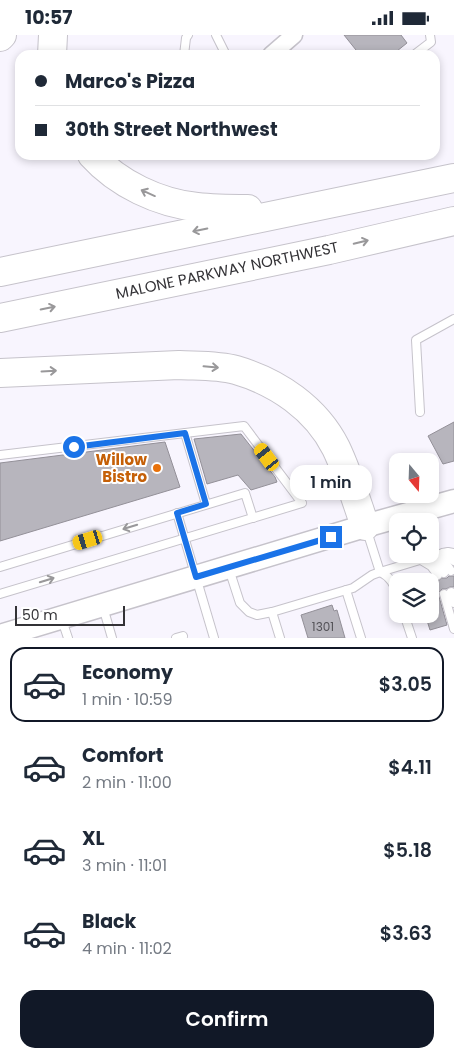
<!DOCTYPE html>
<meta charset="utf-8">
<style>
body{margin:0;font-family:Poppins,sans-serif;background:#f6f6f7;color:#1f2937;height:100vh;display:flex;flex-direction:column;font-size:19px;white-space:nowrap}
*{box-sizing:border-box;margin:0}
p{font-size:16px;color:#747a83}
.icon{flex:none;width:28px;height:28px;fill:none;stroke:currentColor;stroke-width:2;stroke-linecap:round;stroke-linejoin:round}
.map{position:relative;height:603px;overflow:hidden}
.panel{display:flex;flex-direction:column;background:#fff;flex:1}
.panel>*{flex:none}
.hud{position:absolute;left:15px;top:15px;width:425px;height:110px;border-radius:15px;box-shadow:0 2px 8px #0003;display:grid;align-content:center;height:110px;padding:0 20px;background:#fff}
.needle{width:32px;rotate:161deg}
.controls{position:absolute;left:389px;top:418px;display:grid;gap:10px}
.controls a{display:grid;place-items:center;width:50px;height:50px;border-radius:10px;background:#fff;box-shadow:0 2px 8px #0003;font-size:25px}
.scale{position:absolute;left:15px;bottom:12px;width:110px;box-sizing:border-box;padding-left:5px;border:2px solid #333236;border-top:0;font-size:14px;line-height:18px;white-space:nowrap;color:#333236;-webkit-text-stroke:4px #fff;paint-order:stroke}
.end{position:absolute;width:22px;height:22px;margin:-11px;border:6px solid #1a73e8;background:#fff;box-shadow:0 0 0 2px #fff}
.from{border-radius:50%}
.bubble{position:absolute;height:35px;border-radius:15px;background:#fff;box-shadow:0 2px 8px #0003;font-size:16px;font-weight:600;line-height:35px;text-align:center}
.car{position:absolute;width:15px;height:30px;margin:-15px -8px;border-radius:6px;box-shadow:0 0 4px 1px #0007;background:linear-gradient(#f5c518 24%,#345 0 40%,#f5c518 0 76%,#345 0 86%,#f5c518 0)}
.hud b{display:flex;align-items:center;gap:18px;height:48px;font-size:19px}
.hud b+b{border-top:1px solid #e0e1e3}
.hud i{width:12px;height:12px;background:#1f2937}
ul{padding:9px 0 0;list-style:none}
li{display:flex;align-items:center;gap:15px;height:75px;margin:0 10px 8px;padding:0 10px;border:2px solid transparent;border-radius:15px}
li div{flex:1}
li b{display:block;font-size:19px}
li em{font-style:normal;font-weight:600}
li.active{border-color:#111827}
li>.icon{width:45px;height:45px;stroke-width:1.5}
.button{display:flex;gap:10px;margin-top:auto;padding:10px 20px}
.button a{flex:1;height:58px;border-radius:15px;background:#111827;color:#fff;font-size:20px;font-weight:600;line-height:58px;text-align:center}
.status{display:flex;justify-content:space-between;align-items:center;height:35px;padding:0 25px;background:#fff;direction:ltr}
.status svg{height:14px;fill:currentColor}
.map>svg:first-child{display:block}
.building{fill:#b7b5bd;stroke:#939098}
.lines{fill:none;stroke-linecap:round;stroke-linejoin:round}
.lane-casing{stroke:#c6c3cb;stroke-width:10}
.street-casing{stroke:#c6c3cb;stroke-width:19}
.secondary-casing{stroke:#c6c3cb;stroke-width:25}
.highway-casing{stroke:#c6c3cb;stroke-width:30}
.lane{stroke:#fff;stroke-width:8}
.street{stroke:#fff;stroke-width:16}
.secondary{stroke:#fff;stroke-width:22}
.highway{stroke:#fff;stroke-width:28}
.oneway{stroke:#99989a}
.route{stroke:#1a73e8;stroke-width:6}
.food-dot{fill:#e8710a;stroke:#fff;stroke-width:2}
.labels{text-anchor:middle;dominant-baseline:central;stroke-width:4;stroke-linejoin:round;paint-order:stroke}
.number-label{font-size:12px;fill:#545358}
.street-label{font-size:15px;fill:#333236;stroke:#fff}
.food-label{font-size:15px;font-weight:bold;fill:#c56008;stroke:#fff;text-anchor:end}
</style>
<div class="status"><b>10:57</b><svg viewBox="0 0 49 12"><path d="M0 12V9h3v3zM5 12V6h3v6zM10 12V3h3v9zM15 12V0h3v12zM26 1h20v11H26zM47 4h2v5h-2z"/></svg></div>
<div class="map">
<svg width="454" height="603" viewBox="0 0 454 603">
<rect width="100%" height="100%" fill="#f8f5fe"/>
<g class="building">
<polygon points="344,0 401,0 407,8 392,20 360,20"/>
<polygon points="454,387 454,426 443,429 428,401"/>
<polygon points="241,399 275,442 277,447 251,455 238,440 207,449 194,404"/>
<polygon points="165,407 180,452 0,506 0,428"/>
<polygon points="430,539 434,544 438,546 442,543 447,543 449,541 454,541 454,552 450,552 446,554 442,554 438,558 447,590 430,595 425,579 430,579"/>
<polygon points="332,570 334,576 337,575 345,603 308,603 301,580"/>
</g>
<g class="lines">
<g class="lane-casing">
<g id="lane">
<polyline points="216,0 226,20"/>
<polyline points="184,20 186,3 188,0"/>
<polyline points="414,20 431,7 430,0"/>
<polyline points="420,377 416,305 454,284"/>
<polyline points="185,398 206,469"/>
<polyline points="0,420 244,391 302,468 0,559"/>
<polyline points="177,478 214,603"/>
<path d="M367,496L380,537C391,542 394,550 398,560"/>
<polyline points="443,518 454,526"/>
<polyline points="436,520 445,527 451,536"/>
<polyline points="428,522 438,529 444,538"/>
<polyline points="421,525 431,531 438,540"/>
<polyline points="0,532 245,458 253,483"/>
<polyline points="229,534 240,568 249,577 257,580 272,577 353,553 372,540 380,537 443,518 448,517 454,518"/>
<polyline points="346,555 361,603"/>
<polyline points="451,557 454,568"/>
<polyline points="444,559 454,594"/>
<polyline points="103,572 112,603"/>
<polyline points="272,577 280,603"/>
<polyline points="404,579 412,603"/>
<polyline points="62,585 68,603"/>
<polyline points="176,603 183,601"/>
</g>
</g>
<g class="street-casing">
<polyline id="street" points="271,20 294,0"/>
</g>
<g class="secondary-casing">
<polyline id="secondary" points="0,601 365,491 454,466"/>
</g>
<g class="highway-casing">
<g id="highway">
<polyline points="0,2 2,0"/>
<polyline points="52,20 53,0"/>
<path d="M92,120C118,149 159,168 197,172C214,174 231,174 248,174"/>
<polyline points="0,237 454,143"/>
<polyline points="0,283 329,215 454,186"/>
<path d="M0,338L179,330C197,331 218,330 236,335C277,347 316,373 336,413C348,438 356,465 365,491"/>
</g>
</g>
<use href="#lane" class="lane"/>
<use href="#street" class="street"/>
<use href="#secondary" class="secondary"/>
<use href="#highway" class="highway"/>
</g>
<defs><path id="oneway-shaft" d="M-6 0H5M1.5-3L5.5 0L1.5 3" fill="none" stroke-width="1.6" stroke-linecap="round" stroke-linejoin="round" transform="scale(1.25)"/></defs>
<g class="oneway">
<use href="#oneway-shaft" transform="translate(148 158) rotate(-156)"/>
<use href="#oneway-shaft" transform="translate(200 195) rotate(168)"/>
<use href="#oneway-shaft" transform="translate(361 207) rotate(-13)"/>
<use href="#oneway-shaft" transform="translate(48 273) rotate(-12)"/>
<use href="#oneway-shaft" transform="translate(211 332) rotate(5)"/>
<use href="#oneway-shaft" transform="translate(49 336) rotate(-3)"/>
<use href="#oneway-shaft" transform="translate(130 492) rotate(163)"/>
<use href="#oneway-shaft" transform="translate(47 545) rotate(-17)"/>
</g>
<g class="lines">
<polyline class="route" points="74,412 185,398 206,469 177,478 196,542 331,502"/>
</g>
<circle class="food-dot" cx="157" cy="433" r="5"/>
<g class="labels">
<g class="number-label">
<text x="323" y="591">1301</text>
</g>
<g class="street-label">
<text transform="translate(227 235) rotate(-12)">MALONE PARKWAY NORTHWEST</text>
</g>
<g class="food-label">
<text x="147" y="424">Willow<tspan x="147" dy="17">Bistro</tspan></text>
</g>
</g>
</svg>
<div class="controls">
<a><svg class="needle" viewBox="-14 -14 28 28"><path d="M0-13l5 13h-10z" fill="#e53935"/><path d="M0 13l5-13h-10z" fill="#747a83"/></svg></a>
<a><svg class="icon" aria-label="locate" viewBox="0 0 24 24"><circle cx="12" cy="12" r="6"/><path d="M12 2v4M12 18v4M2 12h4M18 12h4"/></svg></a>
<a><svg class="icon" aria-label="layers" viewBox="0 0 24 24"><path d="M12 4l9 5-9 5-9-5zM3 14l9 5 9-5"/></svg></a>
</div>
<div class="scale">50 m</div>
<i class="end from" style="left:74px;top:412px"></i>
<i class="end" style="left:331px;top:502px"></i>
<div class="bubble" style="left:290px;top:430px;width:82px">1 min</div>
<i class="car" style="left:267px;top:422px;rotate:323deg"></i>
<i class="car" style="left:88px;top:505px;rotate:253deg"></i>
<div class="hud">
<b><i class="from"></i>Marco's Pizza</b>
<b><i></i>30th Street Northwest</b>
</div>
</div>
<section class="panel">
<ul>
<li class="active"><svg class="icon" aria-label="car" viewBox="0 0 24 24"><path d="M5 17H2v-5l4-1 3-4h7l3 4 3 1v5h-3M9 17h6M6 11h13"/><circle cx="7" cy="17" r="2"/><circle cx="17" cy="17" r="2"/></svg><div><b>Economy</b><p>1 min · 10:59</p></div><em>$3.05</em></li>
<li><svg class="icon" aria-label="car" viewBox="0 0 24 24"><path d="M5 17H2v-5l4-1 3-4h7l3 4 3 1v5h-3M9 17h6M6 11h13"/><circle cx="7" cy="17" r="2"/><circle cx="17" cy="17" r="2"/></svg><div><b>Comfort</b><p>2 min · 11:00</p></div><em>$4.11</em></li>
<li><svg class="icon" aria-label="car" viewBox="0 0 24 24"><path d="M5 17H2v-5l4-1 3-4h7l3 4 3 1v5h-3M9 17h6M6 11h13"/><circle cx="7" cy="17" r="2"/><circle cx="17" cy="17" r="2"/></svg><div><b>XL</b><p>3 min · 11:01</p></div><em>$5.18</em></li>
<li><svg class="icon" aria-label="car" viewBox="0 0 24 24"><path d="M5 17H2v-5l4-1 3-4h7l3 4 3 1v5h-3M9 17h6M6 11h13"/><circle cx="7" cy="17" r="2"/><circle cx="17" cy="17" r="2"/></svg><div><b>Black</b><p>4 min · 11:02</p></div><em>$3.63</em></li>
</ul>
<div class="button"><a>Confirm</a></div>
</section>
